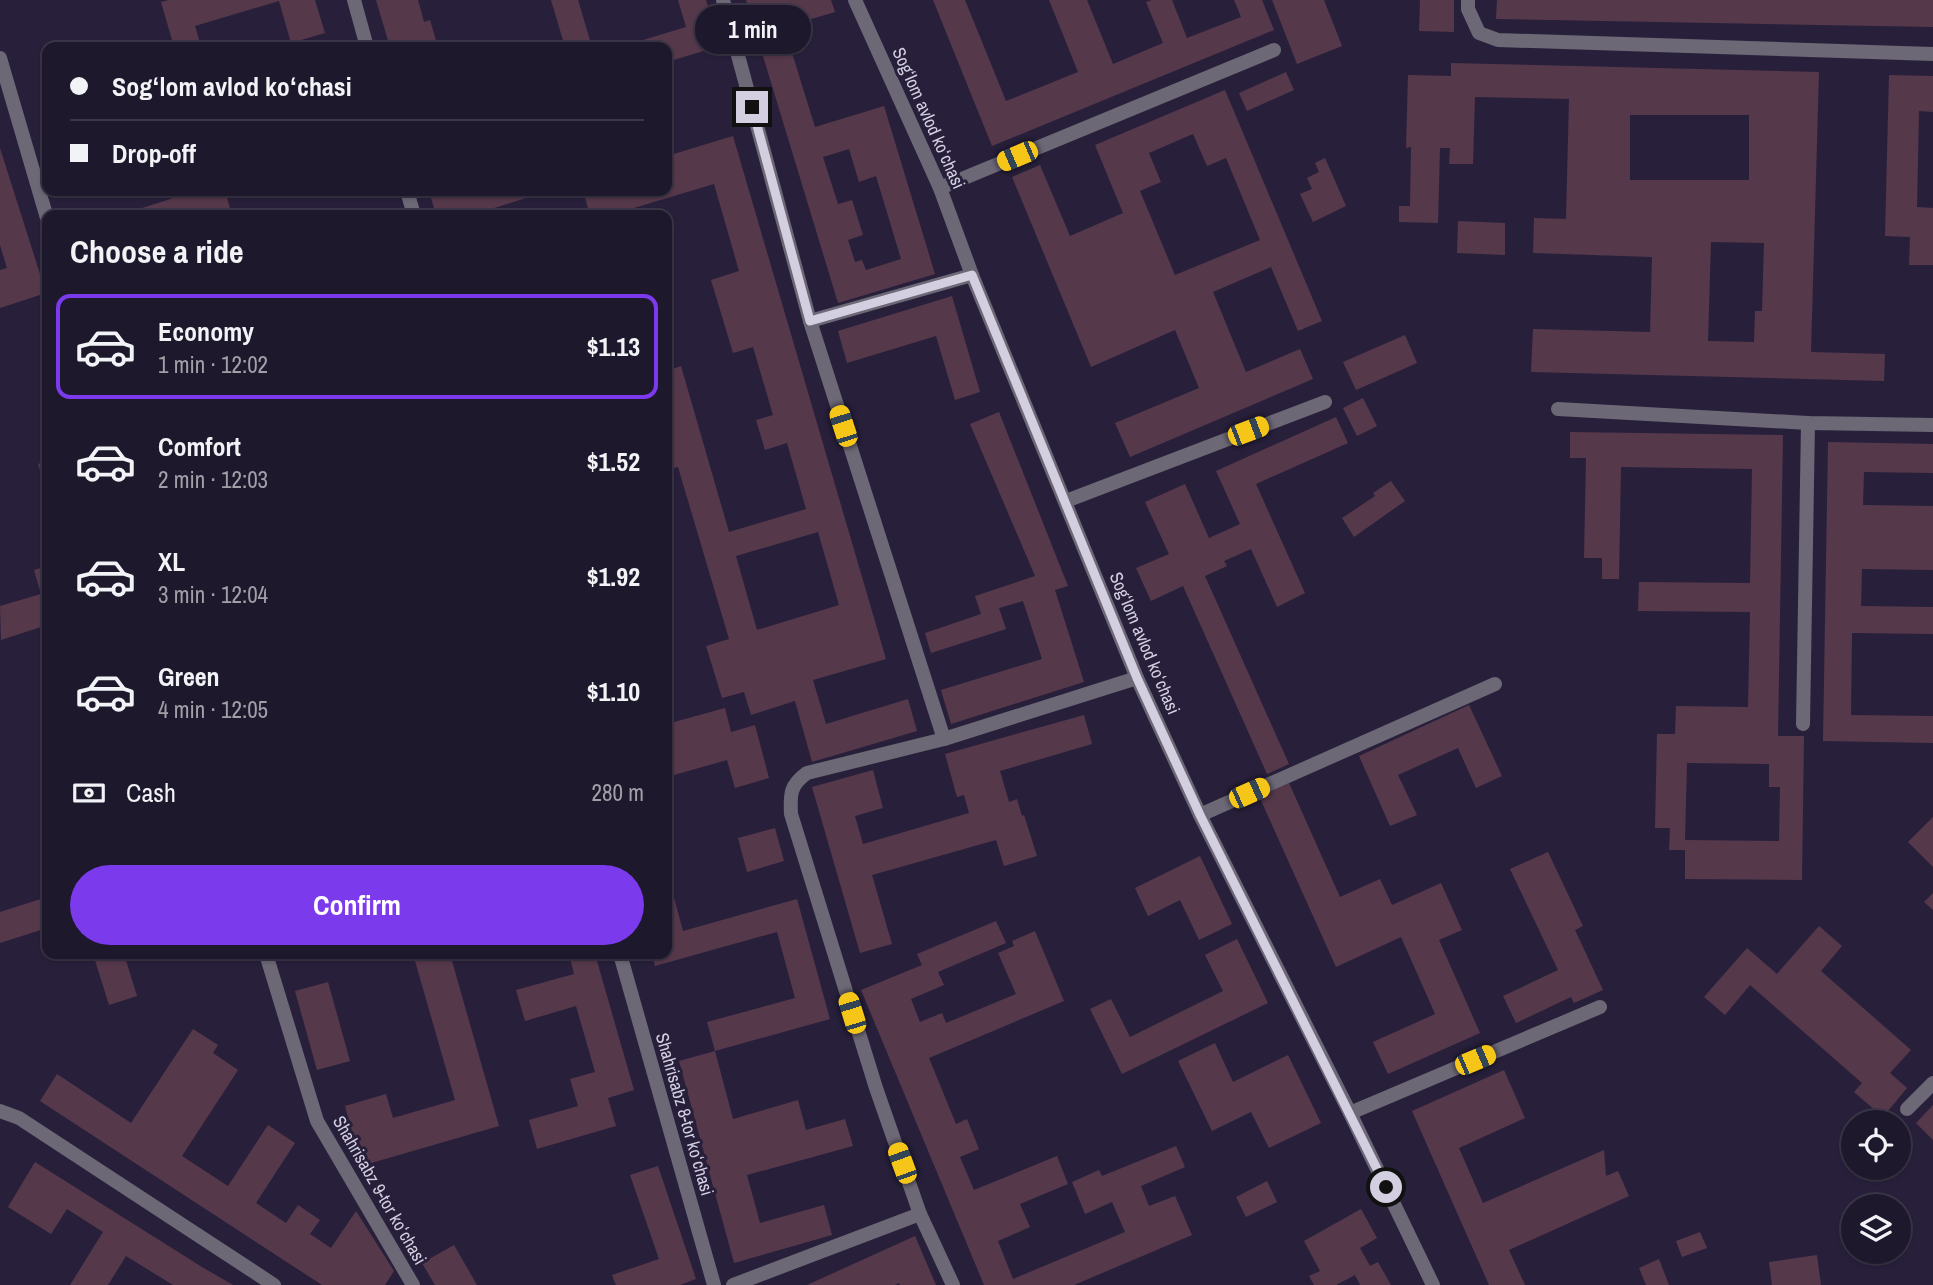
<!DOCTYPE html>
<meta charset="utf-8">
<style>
body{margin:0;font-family:"Archivo Narrow",sans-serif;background:#2b2538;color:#f1f3f6;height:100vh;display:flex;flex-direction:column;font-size:26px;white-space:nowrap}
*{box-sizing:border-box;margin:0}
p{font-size:23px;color:#a1a0a9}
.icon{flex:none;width:38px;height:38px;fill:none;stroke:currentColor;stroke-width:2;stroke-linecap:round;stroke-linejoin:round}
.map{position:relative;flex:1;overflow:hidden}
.drawer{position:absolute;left:42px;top:210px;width:630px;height:749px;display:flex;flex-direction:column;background:#1e182c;border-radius:14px;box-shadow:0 2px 5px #0004,0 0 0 2px #3c3748}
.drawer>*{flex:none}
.hud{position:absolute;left:42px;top:42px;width:630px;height:154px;border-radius:14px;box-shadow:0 2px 5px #0004,0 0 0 2px #3c3748;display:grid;align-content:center;height:154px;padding:0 28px;background:#1e182c}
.fabs{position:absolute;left:1841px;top:1110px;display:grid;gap:14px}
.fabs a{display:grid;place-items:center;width:70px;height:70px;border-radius:50%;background:#1e182c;box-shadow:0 2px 5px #0004,0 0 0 2px #3c3748;font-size:35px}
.end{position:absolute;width:32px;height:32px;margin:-16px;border:9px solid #d3cfe1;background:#111;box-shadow:0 0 0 4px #111}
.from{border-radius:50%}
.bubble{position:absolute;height:49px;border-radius:24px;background:#1e182c;box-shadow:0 2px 5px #0004,0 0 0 2px #3c3748;font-size:23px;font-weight:800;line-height:49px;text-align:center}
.car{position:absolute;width:21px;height:42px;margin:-21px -10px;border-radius:9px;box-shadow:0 0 5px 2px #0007;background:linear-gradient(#f5c518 24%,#345 0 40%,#f5c518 0 76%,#345 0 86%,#f5c518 0)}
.hud b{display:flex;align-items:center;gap:24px;height:66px;font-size:26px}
.hud b+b{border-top:2px solid #3c3748}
.hud i{width:18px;height:18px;background:#f1f3f6}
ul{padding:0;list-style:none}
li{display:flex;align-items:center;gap:21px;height:105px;margin:0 14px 10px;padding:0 14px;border:4px solid transparent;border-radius:14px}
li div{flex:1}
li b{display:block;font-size:26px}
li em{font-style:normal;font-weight:800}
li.selected{border-color:#7c3aed}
li>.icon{width:63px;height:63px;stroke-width:1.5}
h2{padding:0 28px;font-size:32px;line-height:84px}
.pay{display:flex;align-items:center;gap:18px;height:77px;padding:0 28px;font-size:26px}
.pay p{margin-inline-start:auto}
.cta{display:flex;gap:14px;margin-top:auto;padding:14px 28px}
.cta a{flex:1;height:80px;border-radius:42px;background:#7c3aed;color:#fff;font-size:28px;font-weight:800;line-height:80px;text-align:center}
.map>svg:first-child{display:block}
.building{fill:#56384b;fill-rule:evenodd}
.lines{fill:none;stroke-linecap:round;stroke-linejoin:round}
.service{stroke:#6c6876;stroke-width:14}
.minor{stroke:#6c6876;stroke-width:14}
.tertiary{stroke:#6c6876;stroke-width:14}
.route{stroke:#d3cfe1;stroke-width:9}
.labels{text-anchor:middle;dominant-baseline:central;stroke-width:6;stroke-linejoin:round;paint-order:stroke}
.street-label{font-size:18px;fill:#d3cfe1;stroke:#28203b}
</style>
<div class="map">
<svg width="1933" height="1285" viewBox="0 0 1933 1285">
<rect width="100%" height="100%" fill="#28203b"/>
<g class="building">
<polygon points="169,0 315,0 325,33 291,43 279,1 195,26 201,46 174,47 161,2"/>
<polygon points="376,0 418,0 424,22 430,20 438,47 390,47"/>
<polygon points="551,0 578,0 592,47 565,47"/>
<polygon points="678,0 706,0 720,46 667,62 667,47 620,47 686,27"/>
<path d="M746,0H831L835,12L784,27L815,127L884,106L935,274L838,303ZM849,149L859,182L876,176L901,259L866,270L862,260L855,262L848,240L863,235L852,200L838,204L823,157Z"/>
<polygon points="933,0 965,0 1006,101 1078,72 1049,0 1087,0 1113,64 1163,43 1146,2 1152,0 1172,0 1187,38 1241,17 1234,0 1262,0 1274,30 992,146"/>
<polygon points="1272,0 1324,0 1342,46 1297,64"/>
<polygon points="1420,0 1454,0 1454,32 1419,31"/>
<polygon points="1497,0 1933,0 1933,27 1496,19"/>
<path d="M1451,63L1819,72L1811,352L1885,354L1884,381L1531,372L1533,329L1650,332L1652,257L1533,253L1534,218L1566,219L1569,99L1475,97L1473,164H1449L1450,148H1440L1438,223L1399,222V206H1410L1411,147L1406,148L1408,75L1451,76ZM1630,115H1749V180H1630ZM1711,242L1764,243L1762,311H1755L1754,342L1708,341Z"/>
<polygon points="1286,72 1294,90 1247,111 1239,93"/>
<polygon points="1889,75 1933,76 1933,112 1919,111 1917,207 1933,208 1933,265 1909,265 1910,237 1885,236"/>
<path d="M1225,90L1322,321L1298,331L1271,267L1213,292L1246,372L1300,349L1313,379L1130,457L1115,423L1199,388L1175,330L1091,367L1012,177L1040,165L1070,236L1123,213L1095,145ZM1193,134L1207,166L1226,158L1260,240L1175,275L1140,191L1161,182L1149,153Z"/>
<path d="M733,136L886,659L813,680L826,724L908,699L917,731L812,762L795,701L751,715L744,692L722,698L706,646L729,639L678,467L670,469L667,457V371L681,366L729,532L806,509L787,443L765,450L756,420L773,415L753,347L733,353L711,280L739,271L714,184L617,213L618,215H590L583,191H667V156ZM818,532L839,605L757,630L736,556Z"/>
<polygon points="0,148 46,293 0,308 0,270 7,268 0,245"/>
<polygon points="1325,158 1346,206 1313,222 1300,194 1312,189 1307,178 1319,172 1315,163"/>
<polygon points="196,191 225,191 231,212 219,215 120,215"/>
<polygon points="429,191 548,191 472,215 436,215"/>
<polygon points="1458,221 1505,223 1505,255 1457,253"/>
<polygon points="952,296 980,392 955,400 936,336 847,363 838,331"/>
<polygon points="1405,335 1417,363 1356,390 1343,362"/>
<polygon points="47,397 47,420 40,399"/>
<polygon points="1363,398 1377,426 1357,436 1343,408"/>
<polygon points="999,412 1068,586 1055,590 1084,682 951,724 941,690 1042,659 1023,601 999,608 1006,629 931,653 925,633 981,614 975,596 1035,576 970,424"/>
<polygon points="1336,417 1348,443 1256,484 1305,593 1277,607 1251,549 1224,561 1227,566 1205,576 1289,764 1267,774 1183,586 1151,601 1136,568 1169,554 1145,502 1185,484 1209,538 1240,524 1216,471"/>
<path d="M1570,432L1783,435L1778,736H1804L1802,880L1685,879V850H1669L1670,828H1655L1657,734H1675L1676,706L1748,707L1750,612L1638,611L1639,582L1750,583L1752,469L1621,467L1619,579H1602V558H1584L1586,458H1570ZM1687,763L1769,764V787H1780L1779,841L1685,840Z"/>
<polygon points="1828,442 1933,444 1933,473 1864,472 1863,505 1933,506 1933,570 1862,569 1861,606 1933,607 1933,634 1852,633 1851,715 1933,716 1933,743 1823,741"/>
<polygon points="47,461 47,494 38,464"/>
<polygon points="1391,481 1405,501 1354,537 1342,518 1375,496 1373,493"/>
<polygon points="47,566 47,625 1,640 0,606 41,594 34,570"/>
<polygon points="1469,705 1502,776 1476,788 1458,748 1398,775 1417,815 1390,826 1359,756"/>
<polygon points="725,708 731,732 755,725 769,778 735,788 727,760 667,777 667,724"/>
<polygon points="1084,715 1092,744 1000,771 1009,802 1017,799 1022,816 1024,815 1037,856 1004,866 996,840 872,875 892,944 860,953 812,787 873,770 883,808 855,816 863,844 969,813 964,795 957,797 945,754"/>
<polygon points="1289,783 1340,897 1380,879 1392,905 1441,883 1462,930 1439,940 1480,1033 1388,1074 1373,1042 1435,1014 1401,937 1336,967 1259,796"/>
<polygon points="1933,817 1933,867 1908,842"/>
<polygon points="775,828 784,861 747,872 738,838"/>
<polygon points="1548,852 1583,926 1575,930 1603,990 1574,1003 1571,997 1516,1023 1503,996 1558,970 1510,869"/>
<polygon points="1200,856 1232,924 1199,940 1180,900 1148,916 1135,888"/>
<polygon points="667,872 683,931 797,899 830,1019 715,1051 733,1119 798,1100 806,1130 845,1119 853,1146 747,1175 760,1223 824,1205 832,1235 734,1263 679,1061 715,1051 707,1022 795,998 777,932 655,966 652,954 667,954"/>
<polygon points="1933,893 1933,910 1924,902"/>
<polygon points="47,897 47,928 0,943 0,912"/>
<polygon points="996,921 1006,943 938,972 944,985 911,999 920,1022 942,1013 946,1023 1016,994 998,953 1014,946 1012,941 1035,931 1064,1001 929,1058 956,1124 967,1119 979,1149 960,1157 974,1190 1057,1156 1068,1184 1020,1204 1030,1227 998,1241 1013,1279 1125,1232 1112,1202 1085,1214 1072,1182 1099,1170 1102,1176 1176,1146 1185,1167 1141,1186 1149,1206 1175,1196 1192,1235 1074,1285 984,1285 861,990 922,965 917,954"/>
<polygon points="1819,926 1842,946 1821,971 1911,1050 1890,1073 1907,1088 1883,1117 1854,1092 1862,1083 1750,985 1725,1015 1704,997 1747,948 1777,974"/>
<polygon points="1237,939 1268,1003 1122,1074 1090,1009 1111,999 1130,1037 1223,991 1205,955"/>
<polygon points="93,954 124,954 137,996 109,1005"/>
<polygon points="413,954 450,954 499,1126 361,1166 345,1106 386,1094 393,1118 455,1100"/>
<polygon points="569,954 595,954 634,1090 608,1098 616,1126 537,1149 529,1120 578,1106 570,1079 595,1072 576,1006 525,1021 516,990 574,974"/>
<polygon points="328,982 350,1061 317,1070 295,991"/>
<polygon points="193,1029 218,1045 213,1053 238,1070 182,1156 228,1186 268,1125 295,1143 256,1203 286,1223 298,1205 320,1220 310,1234 331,1248 356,1211 394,1271 385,1285 322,1285 40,1101 57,1074 131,1123"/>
<polygon points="1215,1043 1233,1082 1288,1055 1321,1123 1269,1148 1251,1112 1212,1131 1178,1061"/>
<polygon points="1504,1070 1525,1118 1459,1148 1483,1203 1604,1150 1606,1176 1618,1171 1629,1196 1509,1250 1525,1285 1489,1285 1412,1111"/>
<polygon points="1933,1105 1933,1140 1916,1123"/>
<polygon points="35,1162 202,1267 233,1285 173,1285 126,1256 108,1285 70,1285 103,1232 67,1209 51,1234 8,1207"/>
<polygon points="658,1166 696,1279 680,1285 616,1285 612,1275 659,1259 630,1175"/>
<polygon points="1267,1181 1277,1202 1246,1217 1236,1197"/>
<polygon points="1361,1209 1377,1238 1360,1248 1370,1266 1378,1262 1391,1285 1360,1285 1355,1275 1336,1285 1314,1285 1309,1276 1320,1271 1304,1241"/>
<polygon points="1700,1232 1707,1248 1682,1257 1676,1241"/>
<polygon points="915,1236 936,1285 900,1285 899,1283 895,1285 807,1285"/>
<polygon points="454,1245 477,1285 435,1285 422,1263"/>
<polygon points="1817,1255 1821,1285 1772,1285 1769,1262"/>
<polygon points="1659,1259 1669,1285 1646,1285 1639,1268"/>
</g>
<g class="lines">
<g class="service">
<polyline points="940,188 1274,50"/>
<polyline points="810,321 972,275"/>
<polyline points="1066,501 1325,402"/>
<polyline points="1200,815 1495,684"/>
<polyline points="1350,1113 1600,1007"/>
<polyline points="920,1214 953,1285"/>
</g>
<g class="minor">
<polyline points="354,0 367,47"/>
<polyline points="723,0 810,321 944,739"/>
<polyline points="1468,0 1468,9 1479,33 1498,40 1933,54"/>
<polyline points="0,58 47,218"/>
<polyline points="407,191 414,215"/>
<polyline points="1558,409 1808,423 1933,425"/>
<polyline points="1803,724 1808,423"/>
<polyline points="266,954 317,1121 413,1285"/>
<polyline points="620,954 714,1285"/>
<polyline points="1907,1109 1933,1083"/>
<polyline points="0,1111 19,1118 274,1285"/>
<path d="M733,1285L920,1214L876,1088L791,814C790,794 790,785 807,773L944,739L1137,678"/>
</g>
<polyline class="tertiary" points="855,0 940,188 972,275 1137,678 1200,815 1350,1113 1433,1285"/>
</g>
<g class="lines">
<polyline class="route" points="752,107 810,321 972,275 1137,678 1200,815 1386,1187"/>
</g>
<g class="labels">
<g class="street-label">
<text transform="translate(929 118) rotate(66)">Sogʻlom avlod koʻchasi</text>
<text transform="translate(1145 643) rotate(67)">Sogʻlom avlod koʻchasi</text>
<text transform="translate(685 1114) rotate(74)">Shahrisabz 8-tor koʻchasi</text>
<text transform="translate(380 1190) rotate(60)">Shahrisabz 9-tor koʻchasi</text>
</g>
</g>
</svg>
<div class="fabs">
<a><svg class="icon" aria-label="locate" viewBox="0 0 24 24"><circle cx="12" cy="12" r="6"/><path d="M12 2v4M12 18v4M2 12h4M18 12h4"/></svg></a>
<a><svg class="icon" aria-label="layers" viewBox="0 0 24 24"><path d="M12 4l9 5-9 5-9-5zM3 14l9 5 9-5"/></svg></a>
</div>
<i class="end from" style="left:1386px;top:1187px"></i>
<i class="end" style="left:752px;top:107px"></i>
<div class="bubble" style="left:695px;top:5px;width:116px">1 min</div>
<i class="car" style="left:1017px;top:156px;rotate:247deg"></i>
<i class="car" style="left:843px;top:426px;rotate:342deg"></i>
<i class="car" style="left:1248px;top:431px;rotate:69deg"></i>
<i class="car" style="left:1249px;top:793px;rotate:66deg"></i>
<i class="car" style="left:852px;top:1013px;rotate:343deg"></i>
<i class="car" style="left:1475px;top:1060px;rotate:67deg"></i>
<i class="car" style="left:902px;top:1163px;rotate:340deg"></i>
<div class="hud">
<b><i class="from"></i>Sogʻlom avlod koʻchasi</b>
<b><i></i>Drop-off</b>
</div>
<section class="drawer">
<h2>Choose a ride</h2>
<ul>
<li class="selected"><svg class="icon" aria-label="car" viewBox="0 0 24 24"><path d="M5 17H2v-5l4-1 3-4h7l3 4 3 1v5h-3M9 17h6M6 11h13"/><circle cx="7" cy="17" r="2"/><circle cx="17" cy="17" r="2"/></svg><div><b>Economy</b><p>1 min · 12:02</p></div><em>$1.13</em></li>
<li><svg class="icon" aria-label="car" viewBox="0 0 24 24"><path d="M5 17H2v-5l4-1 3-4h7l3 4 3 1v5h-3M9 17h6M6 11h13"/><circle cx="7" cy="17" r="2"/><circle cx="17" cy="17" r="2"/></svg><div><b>Comfort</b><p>2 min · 12:03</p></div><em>$1.52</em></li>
<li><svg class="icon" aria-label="car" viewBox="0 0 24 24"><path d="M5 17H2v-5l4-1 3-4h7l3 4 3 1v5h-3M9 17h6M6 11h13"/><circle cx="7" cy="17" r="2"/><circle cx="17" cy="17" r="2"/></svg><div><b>XL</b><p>3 min · 12:04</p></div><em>$1.92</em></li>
<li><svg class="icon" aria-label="car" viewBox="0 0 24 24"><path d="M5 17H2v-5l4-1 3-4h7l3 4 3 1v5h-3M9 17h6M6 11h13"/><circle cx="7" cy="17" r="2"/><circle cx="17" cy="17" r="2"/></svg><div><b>Green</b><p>4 min · 12:05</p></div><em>$1.10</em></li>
</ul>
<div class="pay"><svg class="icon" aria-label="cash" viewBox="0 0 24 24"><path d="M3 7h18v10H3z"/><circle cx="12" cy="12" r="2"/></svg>Cash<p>280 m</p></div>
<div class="cta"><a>Confirm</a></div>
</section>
</div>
